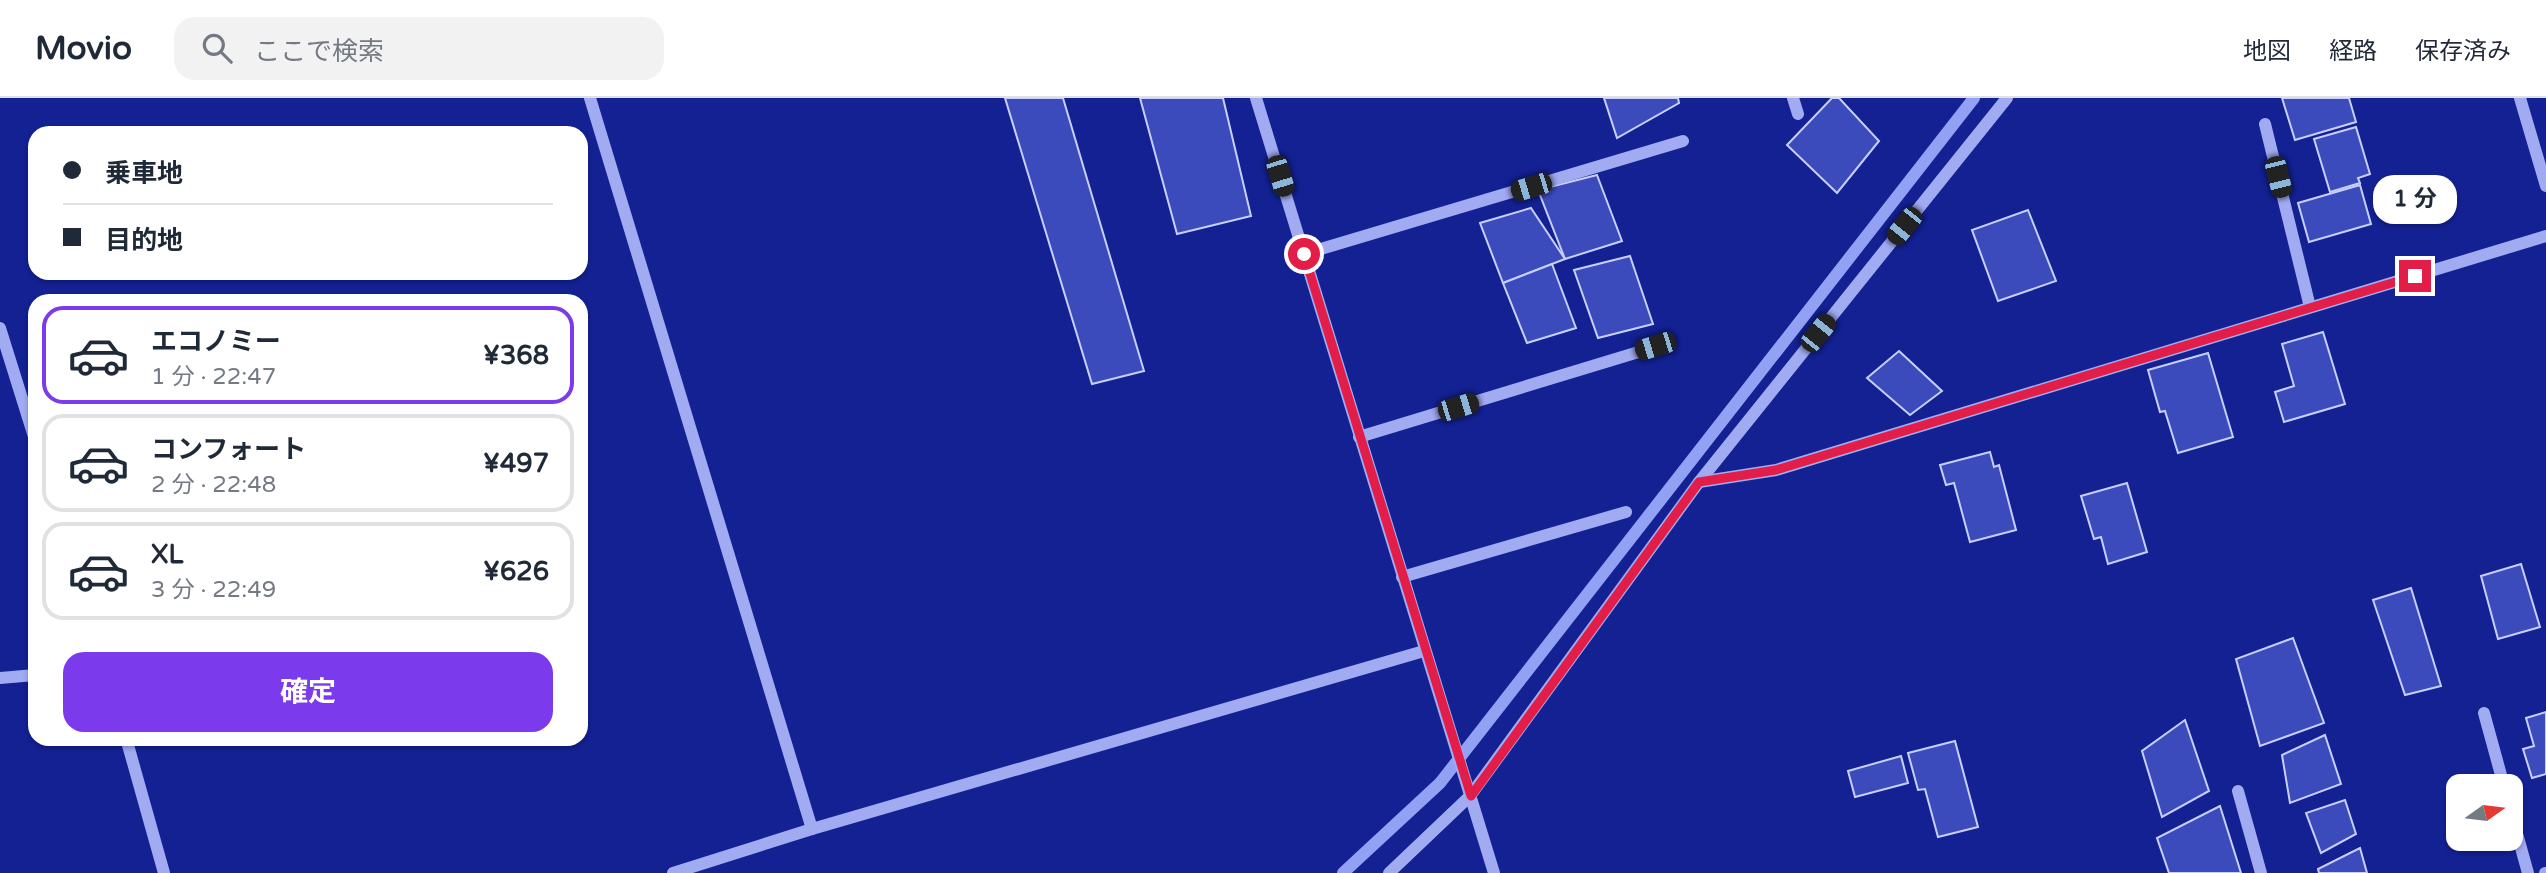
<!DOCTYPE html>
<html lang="ja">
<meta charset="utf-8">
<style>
body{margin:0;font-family:"Varela Round","Noto Sans JP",sans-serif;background:#f2f2f3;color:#1f2937;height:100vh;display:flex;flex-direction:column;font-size:26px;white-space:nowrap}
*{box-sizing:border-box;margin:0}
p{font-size:23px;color:#747a83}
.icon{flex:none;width:38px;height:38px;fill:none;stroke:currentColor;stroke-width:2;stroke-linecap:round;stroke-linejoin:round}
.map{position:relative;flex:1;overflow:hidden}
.drawer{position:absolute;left:28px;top:196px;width:560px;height:452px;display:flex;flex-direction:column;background:#fff;border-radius:21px;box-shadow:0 2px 5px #0004}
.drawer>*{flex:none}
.guide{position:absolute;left:28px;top:28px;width:560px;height:154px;border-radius:21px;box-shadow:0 2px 5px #0004;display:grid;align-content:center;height:154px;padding:0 35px;background:#fff}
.needle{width:46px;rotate:76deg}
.buttons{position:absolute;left:2446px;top:676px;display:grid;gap:14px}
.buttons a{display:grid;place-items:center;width:77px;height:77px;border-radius:14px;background:#fff;box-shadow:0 2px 5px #0004;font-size:35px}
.end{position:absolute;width:32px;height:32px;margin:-16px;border:9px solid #e11d48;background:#fff;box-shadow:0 0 0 4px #fff}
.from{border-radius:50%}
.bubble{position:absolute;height:49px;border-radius:21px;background:#fff;box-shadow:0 2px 5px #0004;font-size:23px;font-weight:700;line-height:49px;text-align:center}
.car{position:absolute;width:21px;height:42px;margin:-21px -10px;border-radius:9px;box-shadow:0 0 5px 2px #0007;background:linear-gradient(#222 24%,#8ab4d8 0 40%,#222 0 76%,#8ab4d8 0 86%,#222 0)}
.guide b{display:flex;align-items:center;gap:24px;height:66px;font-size:26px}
.guide b+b{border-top:2px solid #e0e1e3}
.guide i{width:18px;height:18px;background:#1f2937}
ul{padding:12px 0 0;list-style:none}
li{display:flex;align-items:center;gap:21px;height:98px;margin:0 14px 10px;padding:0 21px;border:4px solid #e0e1e3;border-radius:21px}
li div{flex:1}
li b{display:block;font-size:26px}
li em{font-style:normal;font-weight:700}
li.on{border-color:#7c3aed}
li>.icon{width:63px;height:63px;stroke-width:1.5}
.button{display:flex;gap:14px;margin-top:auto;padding:14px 35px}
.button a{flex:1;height:80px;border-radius:21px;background:#7c3aed;color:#fff;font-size:28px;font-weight:700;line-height:80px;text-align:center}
header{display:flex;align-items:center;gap:42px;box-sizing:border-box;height:98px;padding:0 35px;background:#fff;border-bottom:2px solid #e0e1e3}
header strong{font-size:33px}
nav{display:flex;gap:38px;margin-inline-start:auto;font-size:24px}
.search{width:490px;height:63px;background:#f2f2f3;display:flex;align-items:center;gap:18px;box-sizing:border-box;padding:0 24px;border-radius:21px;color:#747a83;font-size:26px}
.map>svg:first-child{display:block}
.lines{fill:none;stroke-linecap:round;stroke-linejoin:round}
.stream{stroke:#93a1f5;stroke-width:12}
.building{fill:#3c4bbb;stroke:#c8cffd;stroke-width:2}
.minor{stroke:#a1abf2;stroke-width:12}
.route{stroke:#e11d48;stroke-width:9}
</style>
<header>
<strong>Movio</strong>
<div class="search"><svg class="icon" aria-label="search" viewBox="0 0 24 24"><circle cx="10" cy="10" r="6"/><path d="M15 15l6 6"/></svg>ここで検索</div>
<nav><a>地図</a><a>経路</a><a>保存済み</a></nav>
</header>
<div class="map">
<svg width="2546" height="775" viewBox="0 0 2546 775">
<rect width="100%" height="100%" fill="#132193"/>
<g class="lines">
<polyline class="stream" points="1343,775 1440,685 1974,0"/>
</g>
<g class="building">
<polygon points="1005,0 1063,0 1144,273 1092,286"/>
<polygon points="1140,0 1223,0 1251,118 1177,136"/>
<polygon points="1604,0 1678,0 1679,5 1617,40"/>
<polygon points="1832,0 1839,0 1879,43 1837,95 1787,47"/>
<polygon points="2282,0 2349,0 2356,24 2295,42"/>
<polygon points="2356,29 2370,76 2358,80 2360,85 2330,94 2314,41"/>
<polygon points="1597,77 1622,143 1565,161 1538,92"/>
<polygon points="2360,87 2371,126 2309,144 2298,105"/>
<polygon points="1531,110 1565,161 1503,185 1480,125"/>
<polygon points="2028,112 2056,183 1998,203 1972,132"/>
<polygon points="1630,158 1653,226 1598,240 1574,172"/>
<polygon points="1552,166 1576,230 1527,245 1503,185"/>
<polygon points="2323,234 2345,306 2284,324 2275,294 2294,288 2282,246"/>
<polygon points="1899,253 1942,293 1910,317 1867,280"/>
<polygon points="2208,255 2233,339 2178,355 2165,313 2160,314 2148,272"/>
<polygon points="1990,354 1994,369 1999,367 2016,432 1970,444 1954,385 1946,387 1940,367"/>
<polygon points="2127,385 2147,454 2108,466 2101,439 2094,441 2081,398"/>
<polygon points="2521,466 2540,529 2498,541 2481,478"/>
<polygon points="2411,490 2441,588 2405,597 2373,502"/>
<polygon points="2293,540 2324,625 2260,648 2236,561"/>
<polygon points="2546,614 2546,676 2532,680 2523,651 2534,648 2526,620"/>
<polygon points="2185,622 2209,693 2162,719 2142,653"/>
<polygon points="2325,637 2341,686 2290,705 2282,657"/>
<polygon points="1955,643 1978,729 1938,739 1925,691 1918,692 1908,655"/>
<polygon points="1901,658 1908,685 1855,699 1848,673"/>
<polygon points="2345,702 2356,736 2321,755 2306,715"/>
<polygon points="2220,708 2241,775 2169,775 2157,740"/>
<polygon points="2360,750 2367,775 2319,775 2318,771"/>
</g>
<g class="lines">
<g class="minor">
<polyline points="590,0 812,731"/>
<polyline points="1256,0 1494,775"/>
<polyline points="1793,0 1798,16"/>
<polyline points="2520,0 2546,88"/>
<polyline points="2265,26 2310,209"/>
<polyline points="1304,156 1683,43"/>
<polyline points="0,230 35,342"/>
<polyline points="1359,339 1655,249"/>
<polyline points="1699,384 1776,372 2546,138"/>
<polyline points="1402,479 1626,414"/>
<polyline points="0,580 35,577"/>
<polyline points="2484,615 2504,688"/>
<polyline points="126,640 164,775"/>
<polyline points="2238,693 2261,775"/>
<polyline points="2511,714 2528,775"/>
<polyline points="673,775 812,731 1424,553"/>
<polyline points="1389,775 1470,698 1699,384 2007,0"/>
<polyline points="2545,775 2546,775"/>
</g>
</g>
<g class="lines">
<polyline class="route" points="1304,156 1471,698 1699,384 1776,372 2415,178"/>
</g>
</svg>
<div class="buttons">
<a><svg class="needle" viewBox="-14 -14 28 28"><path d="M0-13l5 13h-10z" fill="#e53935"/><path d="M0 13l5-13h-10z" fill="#747a83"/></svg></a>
</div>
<i class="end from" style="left:1304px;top:156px"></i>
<i class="end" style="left:2415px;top:178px"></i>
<div class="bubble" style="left:2373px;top:77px;width:84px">1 分</div>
<i class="car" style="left:1280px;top:78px;rotate:163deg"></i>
<i class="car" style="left:2278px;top:79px;rotate:166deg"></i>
<i class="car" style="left:1531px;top:89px;rotate:253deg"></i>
<i class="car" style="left:1904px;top:128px;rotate:219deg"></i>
<i class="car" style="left:1818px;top:235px;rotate:39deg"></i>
<i class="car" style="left:1655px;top:248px;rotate:253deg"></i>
<i class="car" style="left:1458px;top:309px;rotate:73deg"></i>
<div class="guide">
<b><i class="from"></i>乗車地</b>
<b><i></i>目的地</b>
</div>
<section class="drawer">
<ul>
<li class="on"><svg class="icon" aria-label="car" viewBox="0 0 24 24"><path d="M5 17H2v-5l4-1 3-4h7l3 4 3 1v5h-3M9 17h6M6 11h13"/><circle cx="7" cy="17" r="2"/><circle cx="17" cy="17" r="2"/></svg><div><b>エコノミー</b><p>1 分 · 22:47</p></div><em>¥368</em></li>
<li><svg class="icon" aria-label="car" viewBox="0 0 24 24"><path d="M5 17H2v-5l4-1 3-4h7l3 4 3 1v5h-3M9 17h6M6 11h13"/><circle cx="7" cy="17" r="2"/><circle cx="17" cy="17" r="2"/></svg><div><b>コンフォート</b><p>2 分 · 22:48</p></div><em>¥497</em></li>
<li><svg class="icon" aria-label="car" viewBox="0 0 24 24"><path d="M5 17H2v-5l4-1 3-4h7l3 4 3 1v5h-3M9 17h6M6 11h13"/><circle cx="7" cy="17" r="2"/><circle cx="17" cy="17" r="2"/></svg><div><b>XL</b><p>3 分 · 22:49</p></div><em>¥626</em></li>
</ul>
<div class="button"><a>確定</a></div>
</section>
</div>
